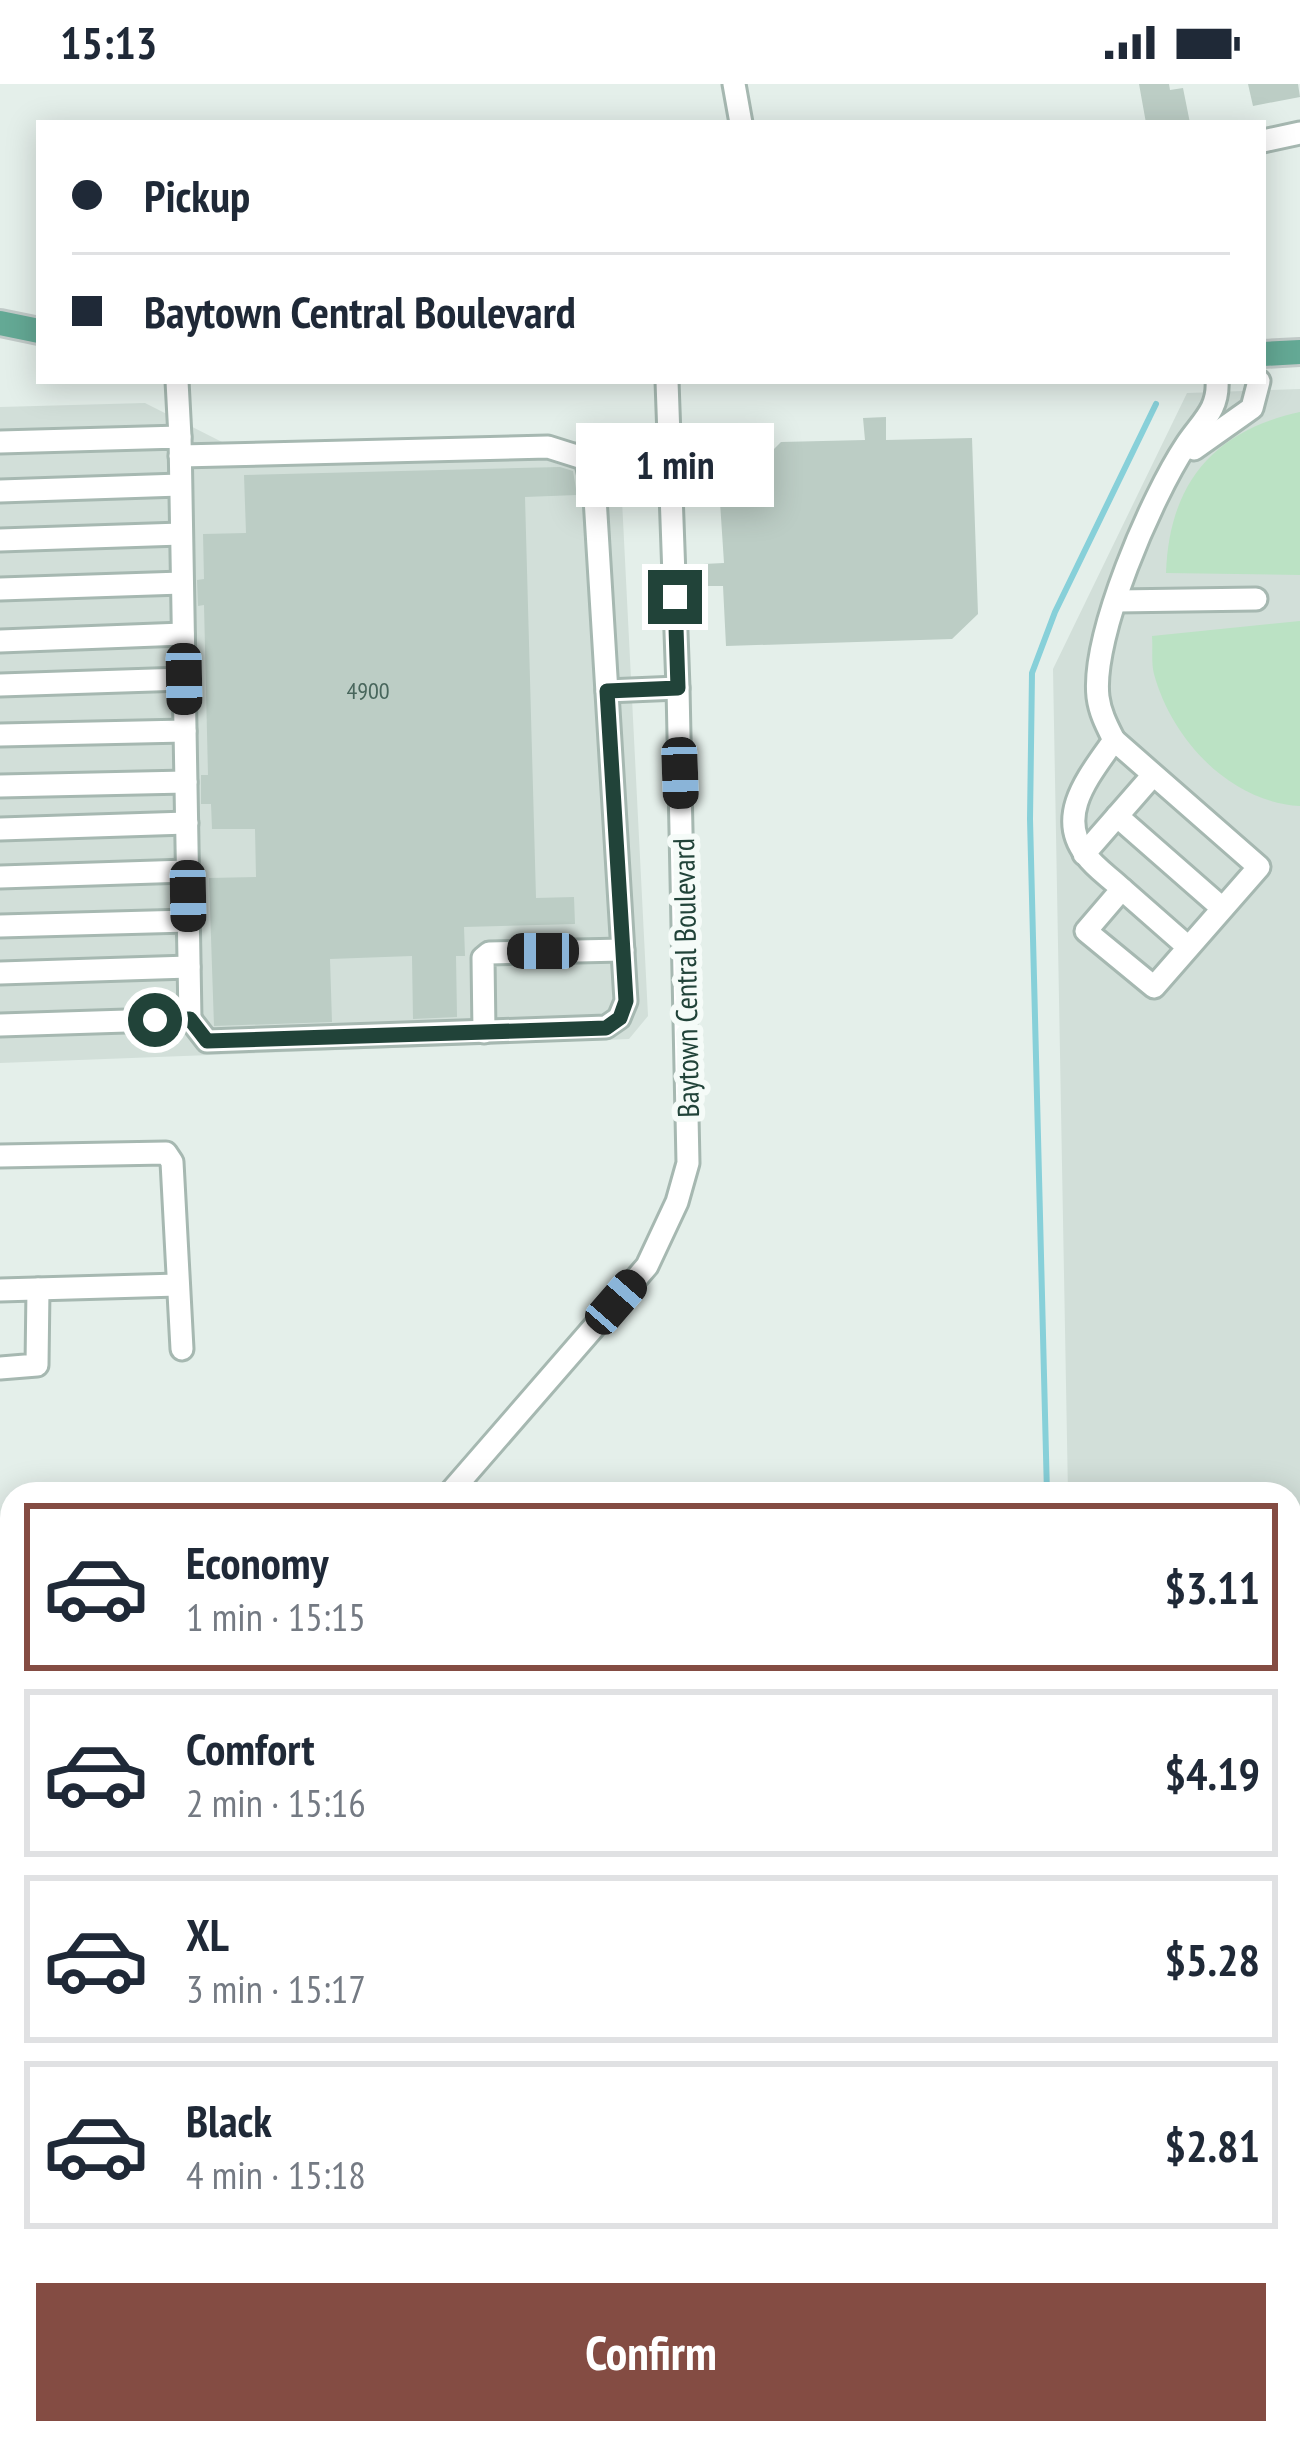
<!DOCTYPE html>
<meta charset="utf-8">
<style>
body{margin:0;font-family:"PT Sans Narrow",sans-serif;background:#f6f6f7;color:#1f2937;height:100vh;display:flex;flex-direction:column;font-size:45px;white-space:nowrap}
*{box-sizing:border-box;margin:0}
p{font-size:39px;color:#747a83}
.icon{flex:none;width:66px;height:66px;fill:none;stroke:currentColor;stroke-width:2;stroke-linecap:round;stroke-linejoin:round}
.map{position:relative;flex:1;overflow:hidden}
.panel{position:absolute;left:0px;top:1398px;width:1302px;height:963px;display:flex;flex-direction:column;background:#fff;border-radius:36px 36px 0 0;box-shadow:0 6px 30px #0003}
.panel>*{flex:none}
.guide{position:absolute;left:36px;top:36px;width:1230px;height:264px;border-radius:0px;box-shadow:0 6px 30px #0003;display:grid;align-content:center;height:264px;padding:0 36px;background:#fff}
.end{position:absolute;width:54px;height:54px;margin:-27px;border:15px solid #214339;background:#fff;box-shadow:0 0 0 6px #fff}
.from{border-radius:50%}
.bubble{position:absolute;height:84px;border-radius:0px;background:#fff;box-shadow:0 6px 30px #0003;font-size:39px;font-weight:700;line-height:84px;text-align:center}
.car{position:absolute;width:36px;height:72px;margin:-36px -18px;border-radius:15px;box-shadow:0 0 9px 3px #0007;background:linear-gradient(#222 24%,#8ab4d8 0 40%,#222 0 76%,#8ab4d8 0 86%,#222 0)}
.guide b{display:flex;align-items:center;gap:42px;height:114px;font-size:45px}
.guide b+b{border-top:3px solid #e0e1e3}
.guide i{width:30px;height:30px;background:#1f2937}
ul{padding:21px 0 0;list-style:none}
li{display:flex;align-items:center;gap:36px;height:168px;margin:0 24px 18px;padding:0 12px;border:6px solid #e0e1e3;border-radius:0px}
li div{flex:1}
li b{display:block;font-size:45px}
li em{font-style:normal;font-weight:700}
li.selected{border-color:#844c43}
li>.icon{width:108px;height:108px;stroke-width:1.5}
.primary-button{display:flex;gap:24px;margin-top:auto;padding:24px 36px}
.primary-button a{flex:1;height:138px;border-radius:0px;background:#844c43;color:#fff;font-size:48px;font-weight:700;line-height:138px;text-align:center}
.status{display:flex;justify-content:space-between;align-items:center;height:84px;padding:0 60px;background:#fff;direction:ltr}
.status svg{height:33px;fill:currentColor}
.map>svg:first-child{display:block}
.built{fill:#d2dfd9}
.green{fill:#bbe2c4}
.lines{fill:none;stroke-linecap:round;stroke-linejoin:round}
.stream{stroke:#87d0d9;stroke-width:6}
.building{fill:#bccdc5}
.minor-casing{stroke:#a6b8b1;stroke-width:27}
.major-casing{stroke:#c1cac8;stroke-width:30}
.minor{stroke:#fff;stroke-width:21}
.major{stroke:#64a995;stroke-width:24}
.route{stroke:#214339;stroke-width:15}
.labels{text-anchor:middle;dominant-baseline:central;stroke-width:12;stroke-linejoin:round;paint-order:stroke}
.number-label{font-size:24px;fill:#48665c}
.street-label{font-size:30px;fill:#214339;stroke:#f5fbf8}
</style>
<div class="status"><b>15:13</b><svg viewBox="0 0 49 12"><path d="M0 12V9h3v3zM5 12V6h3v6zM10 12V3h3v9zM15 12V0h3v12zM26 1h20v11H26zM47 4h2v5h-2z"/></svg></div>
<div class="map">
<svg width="1300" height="2360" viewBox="0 0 1300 2360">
<rect width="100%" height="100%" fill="#e4efea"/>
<g class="built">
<polygon points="1300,305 1300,2360 1085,2360 1084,2349 1290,2349 1290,1410 1068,1410 1053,585 1187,309"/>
<polygon points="145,319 222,358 619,357 648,932 629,955 0,979 0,323"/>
<polygon points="12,1763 12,2256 0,2257 0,1767"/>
</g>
<g class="green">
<path d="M1300,328V491L1166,489C1169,400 1213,347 1300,328Z"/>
<path d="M1300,537V722C1230,718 1172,656 1154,590C1151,579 1153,564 1152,552Z"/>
<polygon points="1290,1538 1300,1539 1300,1883 1290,1884"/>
</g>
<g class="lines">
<g class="stream">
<polyline points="1047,1410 1030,735 1032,589 1055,528 1156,320"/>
<polyline points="1066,2349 1066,2360"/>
</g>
</g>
<g class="building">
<polygon points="1139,0 1169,0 1170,6 1183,4 1190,39 1146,39"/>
<polygon points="1248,0 1298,0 1300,13 1253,22"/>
<polygon points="886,333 886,356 972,354 978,530 952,555 726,562 723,502 703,502 703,480 724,479 720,418 740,401 719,380 739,358 760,379 781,358 865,356 863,334"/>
<polygon points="560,383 573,387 577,411 525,413 536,814 574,813 575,840 464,843 465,872 456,872 457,933 413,935 412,872 330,875 332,938 214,942 209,794 256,793 255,745 212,745 211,720 201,720 201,691 208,691 204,521 198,522 197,496 204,495 203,450 246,449 244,391"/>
</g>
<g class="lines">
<g class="minor-casing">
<g id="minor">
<polyline points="734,0 741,39"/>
<polyline points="1263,57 1300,49"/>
<polyline points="177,297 180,353"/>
<polyline points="0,358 180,353 190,935 0,941"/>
<polyline points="1194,365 1252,324 1259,297"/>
<polyline points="180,372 548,363 586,375 595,414 626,917 619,934 606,943 207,957 190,935"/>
<polyline points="0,407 180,401"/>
<polyline points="0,456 181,450"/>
<polyline points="0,505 182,499"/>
<polyline points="1117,517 1256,515"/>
<polyline points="0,557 183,550"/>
<polyline points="0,601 184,595"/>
<polyline points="607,607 678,604"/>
<polyline points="0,651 185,647"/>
<path d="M1114,656L1259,783L1154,903L1086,847L1122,805C1111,794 1095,784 1086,771C1054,730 1092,689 1114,656Z"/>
<path d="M1114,656C1107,642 1100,629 1098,613C1091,552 1152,412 1186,361C1201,338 1219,326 1217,297"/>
<polyline points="0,702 186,698"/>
<polyline points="1117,732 1222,824"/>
<polyline points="0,745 187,739"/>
<polyline points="1084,770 1153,691"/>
<polyline points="0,793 187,787"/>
<polyline points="1122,805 1188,863"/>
<polyline points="0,842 188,837"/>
<polyline points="0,889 189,883"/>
<polyline points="484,948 483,874 489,869 623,866"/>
<polyline points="0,1072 166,1069 172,1078 182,1265"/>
<polyline points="0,1206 178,1201"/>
<polyline points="0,1284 37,1281 38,1205"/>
<polyline points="449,1410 647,1182 677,1118 688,1079 678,604 667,297"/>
<polyline points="0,1750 12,1747"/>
<polyline points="1290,1963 1300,1963"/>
<polyline points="0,2299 6,2146 12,2146"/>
<polyline points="1290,2337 1300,2337"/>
<polyline points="154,2349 154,2360"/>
<polyline points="331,2349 332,2360"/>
<polyline points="607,2349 608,2360"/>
<polyline points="730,2349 731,2360"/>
<polyline points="963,2349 970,2360"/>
<polyline points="1123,2349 1123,2360"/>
<polyline points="674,2360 674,2349"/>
</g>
</g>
<g class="major-casing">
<g id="major">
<polyline points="0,239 39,247"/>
<polyline points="1263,270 1300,268"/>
</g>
</g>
<use href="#minor" class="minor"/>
<use href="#major" class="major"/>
</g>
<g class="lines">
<polyline class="route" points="155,936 190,935 207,957 606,944 620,934 626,917 607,607 678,604 675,513"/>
</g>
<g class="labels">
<g class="number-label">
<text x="368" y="606">4900</text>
</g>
<g class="street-label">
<text transform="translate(685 894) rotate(-91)">Baytown Central Boulevard</text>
</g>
</g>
</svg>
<i class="end from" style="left:155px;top:936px"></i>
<i class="end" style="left:675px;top:513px"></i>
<div class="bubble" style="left:576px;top:339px;width:198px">1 min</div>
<i class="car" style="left:184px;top:595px;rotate:179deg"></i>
<i class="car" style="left:680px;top:689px;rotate:178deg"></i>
<i class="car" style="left:188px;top:812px;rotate:179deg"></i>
<i class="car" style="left:543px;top:867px;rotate:270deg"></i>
<i class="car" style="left:616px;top:1218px;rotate:41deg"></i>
<div class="guide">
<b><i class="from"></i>Pickup</b>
<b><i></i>Baytown Central Boulevard</b>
</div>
<section class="panel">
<ul>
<li class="selected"><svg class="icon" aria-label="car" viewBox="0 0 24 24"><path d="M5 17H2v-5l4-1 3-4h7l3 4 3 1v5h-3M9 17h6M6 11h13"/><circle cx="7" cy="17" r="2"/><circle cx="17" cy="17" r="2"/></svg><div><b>Economy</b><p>1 min · 15:15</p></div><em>$3.11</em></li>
<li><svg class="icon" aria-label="car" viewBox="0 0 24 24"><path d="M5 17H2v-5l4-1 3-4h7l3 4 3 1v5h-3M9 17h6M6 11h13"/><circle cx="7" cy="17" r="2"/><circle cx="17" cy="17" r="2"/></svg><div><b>Comfort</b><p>2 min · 15:16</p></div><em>$4.19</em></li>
<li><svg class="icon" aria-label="car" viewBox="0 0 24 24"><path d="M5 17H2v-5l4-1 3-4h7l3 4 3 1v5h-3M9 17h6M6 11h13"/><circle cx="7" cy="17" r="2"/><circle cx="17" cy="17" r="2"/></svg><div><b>XL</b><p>3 min · 15:17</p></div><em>$5.28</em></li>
<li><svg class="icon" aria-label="car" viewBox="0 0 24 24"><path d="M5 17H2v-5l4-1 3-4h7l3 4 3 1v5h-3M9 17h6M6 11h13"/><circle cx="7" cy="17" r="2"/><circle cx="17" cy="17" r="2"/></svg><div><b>Black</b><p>4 min · 15:18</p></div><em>$2.81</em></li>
</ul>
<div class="primary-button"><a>Confirm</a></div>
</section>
</div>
